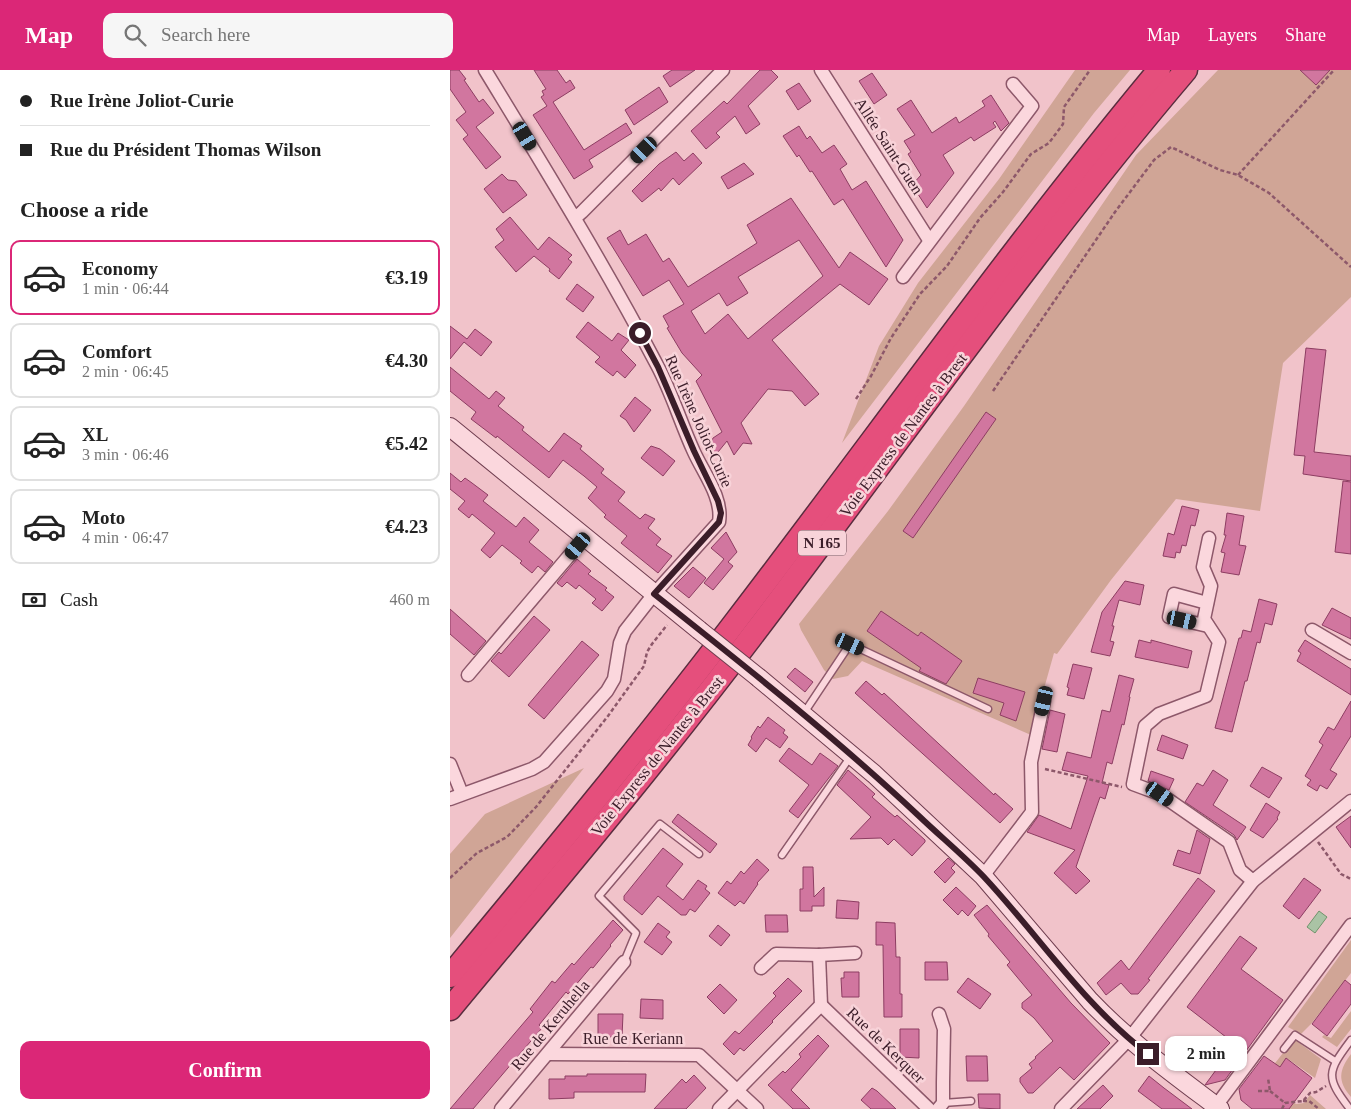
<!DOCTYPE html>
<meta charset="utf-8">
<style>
body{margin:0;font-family:"Times New Roman",serif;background:#f6f6f6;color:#222;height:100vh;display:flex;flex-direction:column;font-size:19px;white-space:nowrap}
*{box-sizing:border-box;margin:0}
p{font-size:16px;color:#767676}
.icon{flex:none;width:28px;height:28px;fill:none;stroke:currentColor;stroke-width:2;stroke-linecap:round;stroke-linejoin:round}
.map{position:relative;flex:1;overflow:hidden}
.panel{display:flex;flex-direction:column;background:#fff;width:450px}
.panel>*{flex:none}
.top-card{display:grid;align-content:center;height:110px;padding:0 20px;background:#fff}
.end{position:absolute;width:22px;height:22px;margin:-11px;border:6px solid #3b1d29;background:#fff;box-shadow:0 0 0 2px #fff}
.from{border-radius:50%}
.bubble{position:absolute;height:35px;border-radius:10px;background:#fff;box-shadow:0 1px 4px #0004;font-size:16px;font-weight:800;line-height:35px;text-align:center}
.car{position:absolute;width:15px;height:30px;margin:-15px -8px;border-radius:6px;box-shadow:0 0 4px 1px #0007;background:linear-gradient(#222 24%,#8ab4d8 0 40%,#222 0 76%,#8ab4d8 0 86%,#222 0)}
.top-card b{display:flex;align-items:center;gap:18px;height:48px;font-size:19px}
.top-card b+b{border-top:1px solid #e0e0e0}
.top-card i{width:12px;height:12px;background:#222}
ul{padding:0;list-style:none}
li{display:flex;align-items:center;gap:15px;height:75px;margin:0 10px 8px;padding:0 10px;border:2px solid #e0e0e0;border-radius:10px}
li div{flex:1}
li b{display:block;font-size:19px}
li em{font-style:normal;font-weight:800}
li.active{border-color:#db2777}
li>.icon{width:45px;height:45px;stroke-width:1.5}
h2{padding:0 20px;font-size:22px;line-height:60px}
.pay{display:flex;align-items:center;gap:12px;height:55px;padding:0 20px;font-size:19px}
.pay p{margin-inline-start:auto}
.action{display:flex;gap:10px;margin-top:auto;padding:10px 20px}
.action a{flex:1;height:58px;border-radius:10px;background:#db2777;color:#fff;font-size:20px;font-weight:800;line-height:58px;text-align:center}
header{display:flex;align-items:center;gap:30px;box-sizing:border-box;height:70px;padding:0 25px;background:#db2777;color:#fff}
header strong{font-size:24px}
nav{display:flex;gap:28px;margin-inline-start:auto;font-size:18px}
.search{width:350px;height:45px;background:#f6f6f6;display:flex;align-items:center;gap:12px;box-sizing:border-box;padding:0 18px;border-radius:10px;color:#767676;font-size:19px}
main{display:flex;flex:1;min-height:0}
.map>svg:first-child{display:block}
.green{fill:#d0a596}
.water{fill:#aac3a5;stroke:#70936b}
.building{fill:#d1769f;stroke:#8d3d62;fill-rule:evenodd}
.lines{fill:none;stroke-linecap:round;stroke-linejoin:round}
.lane-casing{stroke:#8d586a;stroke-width:9}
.street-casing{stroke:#8d586a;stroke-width:15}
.secondary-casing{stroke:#6e3c4e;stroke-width:20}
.highway-casing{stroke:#5a2d3f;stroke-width:25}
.path{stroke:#8d586a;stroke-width:2.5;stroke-dasharray:4 2.5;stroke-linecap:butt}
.lane{stroke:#fbd7dd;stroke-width:6}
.street{stroke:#fbd7dd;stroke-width:12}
.secondary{stroke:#fbd7dd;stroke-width:18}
.highway{stroke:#e54f7c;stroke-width:22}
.secondary-bridge-casing{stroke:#6e3c4e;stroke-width:20;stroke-linecap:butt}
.secondary-bridge{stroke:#fbd7dd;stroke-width:18}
.route{stroke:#3b1d29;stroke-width:6}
.labels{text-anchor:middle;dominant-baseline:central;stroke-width:5;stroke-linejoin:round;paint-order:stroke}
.shield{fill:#f8d3d9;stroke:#74545e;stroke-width:1}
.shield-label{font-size:15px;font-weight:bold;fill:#3b1d29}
.street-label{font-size:16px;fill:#3b1d29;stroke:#f8d3d9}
</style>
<header>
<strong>Map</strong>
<div class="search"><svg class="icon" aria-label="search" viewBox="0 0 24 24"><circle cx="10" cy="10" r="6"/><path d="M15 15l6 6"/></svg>Search here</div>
<nav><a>Map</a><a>Layers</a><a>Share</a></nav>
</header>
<main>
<section class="panel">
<div class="top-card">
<b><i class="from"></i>Rue Irène Joliot-Curie</b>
<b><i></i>Rue du Président Thomas Wilson</b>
</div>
<h2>Choose a ride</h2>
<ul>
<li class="active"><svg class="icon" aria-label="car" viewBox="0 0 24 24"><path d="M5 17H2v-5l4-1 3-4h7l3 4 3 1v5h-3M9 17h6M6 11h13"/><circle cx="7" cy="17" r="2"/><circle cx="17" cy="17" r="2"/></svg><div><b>Economy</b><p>1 min · 06:44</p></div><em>€3.19</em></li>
<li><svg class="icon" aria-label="car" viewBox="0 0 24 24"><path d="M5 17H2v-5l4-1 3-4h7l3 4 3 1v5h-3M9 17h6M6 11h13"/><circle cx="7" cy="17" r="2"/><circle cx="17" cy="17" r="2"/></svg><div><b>Comfort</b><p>2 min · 06:45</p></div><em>€4.30</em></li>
<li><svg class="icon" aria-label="car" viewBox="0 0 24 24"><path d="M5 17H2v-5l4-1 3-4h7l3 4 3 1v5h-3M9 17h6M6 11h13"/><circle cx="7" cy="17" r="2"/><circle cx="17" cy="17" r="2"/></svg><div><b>XL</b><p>3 min · 06:46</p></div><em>€5.42</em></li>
<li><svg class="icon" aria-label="car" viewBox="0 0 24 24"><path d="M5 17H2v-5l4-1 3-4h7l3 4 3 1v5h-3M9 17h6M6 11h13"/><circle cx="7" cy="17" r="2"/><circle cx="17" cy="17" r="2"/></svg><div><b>Moto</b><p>4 min · 06:47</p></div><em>€4.23</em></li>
</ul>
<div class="pay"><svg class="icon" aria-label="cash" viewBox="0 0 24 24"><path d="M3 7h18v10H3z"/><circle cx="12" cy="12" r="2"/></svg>Cash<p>460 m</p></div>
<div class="action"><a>Confirm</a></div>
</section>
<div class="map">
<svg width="901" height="1039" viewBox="0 0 901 1039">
<rect width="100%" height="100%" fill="#f1c3ca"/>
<g class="green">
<polygon points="625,0 680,0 644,43 392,373 429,276 468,213 549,109"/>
<polygon points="768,0 901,0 901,227 833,293 810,441 726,429 661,510 607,584 604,583 581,665 412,591 398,606 383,609 374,600 351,560 349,554 438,441 514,336 686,85"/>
<polygon points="134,698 0,868 0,784 35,744"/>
<polygon points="901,870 901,903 861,954 851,964 838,957"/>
<polygon points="901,941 901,959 887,977 872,967 874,965 881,968"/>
<polygon points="844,969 871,989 865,1008 838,989 827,1002 822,997"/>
<path d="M901,984V1027C887,1011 889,1000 901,984Z"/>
<polygon points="820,1014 846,1034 854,1033 860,1025 876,1039 832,1039"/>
</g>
<polygon class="water" points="869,841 877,847 865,863 857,857"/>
<g class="building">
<polygon points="0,0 9,0 16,9 14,10 29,32 33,29 44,43 26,57 51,87 36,99 13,69 18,65 6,50 16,42 0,19"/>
<polygon points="84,0 107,0 116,13 120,10 125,18 103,32 134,80 176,53 182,63 139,90 143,97 124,109 83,45 97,36 91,27 94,25 92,21 96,19"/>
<polygon points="222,0 245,0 220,17 213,6"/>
<polygon points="310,0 321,0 328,7 298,36 310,54 296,64 285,46 266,63 270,67 256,79 241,61 274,31 277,34"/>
<polygon points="850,0 880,0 866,15"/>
<polygon points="422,3 437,25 424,34 409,11"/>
<polygon points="349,13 361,31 348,40 336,21"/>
<polygon points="209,17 218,32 184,55 175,40"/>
<polygon points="541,25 559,53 551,61 545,51 543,53 546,57 524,71 521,67 518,69 493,85 504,103 477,138 462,115 471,105 458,84 461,82 454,71 465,65 447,39 461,30 482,63 506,47 509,53 535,36 532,31"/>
<polygon points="349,56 357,69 360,66 372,83 384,75 397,94 390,99 402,120 416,111 453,170 436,197 393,129 384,135 362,101 360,102 349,85 347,87 333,66"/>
<polygon points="226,82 234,91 243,83 252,93 229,115 223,108 211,121 209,118 192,132 182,121 209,94"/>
<polygon points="294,93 304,104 278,119 271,107"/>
<polygon points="52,104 58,110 66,111 77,125 53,143 34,119"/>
<path d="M341,128L389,198L400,182L438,209L419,235L390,214L322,270L369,324L355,336L342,321L318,319L291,353L302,374L293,373L284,385L277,371L264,387L261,373L263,368L272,362L246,311L252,305L232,283L217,258L219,257L213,246L234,234L219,210L193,226L157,168L170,160L178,175L196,164L213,192L219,188L238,217L307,173L297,155ZM349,170L373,206L298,269L278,244L255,264L241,241L269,223L277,236L298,223L288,207Z"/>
<polygon points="60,147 88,180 99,167 122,185 118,189 122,192 109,209 99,201 100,199 84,186 66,202 45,177 54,170 46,159"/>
<polygon points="127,214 144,227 133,242 116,229"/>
<polygon points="138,252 162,271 168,263 179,270 171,280 186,295 175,308 167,301 163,306 145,292 150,287 126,267"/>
<polygon points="0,256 17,269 25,259 42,272 31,286 14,272 0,289"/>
<polygon points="856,278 876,280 864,382 901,386 901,411 853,404 855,386 844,385"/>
<polygon points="0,297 39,329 46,321 55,328 48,336 74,357 72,360 99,382 114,363 132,376 130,379 154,399 151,403 175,422 168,431 190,449 195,444 205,449 198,458 211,469 206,475 222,486 208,503 171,473 177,466 154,447 156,445 138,428 147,417 134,406 113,390 99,408 47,366 46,368 21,349 26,342 0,321"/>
<polygon points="185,327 201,340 184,362 176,350 170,346"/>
<polygon points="536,342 546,349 463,468 453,461"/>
<polygon points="201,376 210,379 225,391 213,406 191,388"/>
<polygon points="0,403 11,412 15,408 22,413 38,425 33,431 66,457 74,447 89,460 79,472 103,492 95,502 88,496 82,503 70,493 72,491 52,475 40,488 31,480 45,463 22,444 19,448 8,439 15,431 0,419"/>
<polygon points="893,411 901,412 901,484 885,482"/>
<polygon points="732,436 749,440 745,456 741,455 736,476 732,475 730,483 726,482 725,488 713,486 718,463 724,465"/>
<polygon points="777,443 794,446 789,475 796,476 789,505 771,502 775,483 771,482 776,465 774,465"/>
<polygon points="276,462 287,482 278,492 283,496 263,520 254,513 274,489 261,478"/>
<polygon points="127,489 141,501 138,504 157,518 155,520 164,527 152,541 142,533 146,529 129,515 126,519 117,512 112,517 107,513"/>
<polygon points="243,497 256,508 239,528 224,516"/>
<polygon points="675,511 694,515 690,535 669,530 662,556 664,556 660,571 664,572 660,586 641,582 652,542"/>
<polygon points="809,529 827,534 822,555 815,553 810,573 807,572 797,611 795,611 782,662 765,658 789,568 791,568 793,560 801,562"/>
<polygon points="882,538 901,548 901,569 872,555"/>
<polygon points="0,539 36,571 24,585 0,564"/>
<polygon points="431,541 468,566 471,562 512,591 496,614 469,601 471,598 417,561"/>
<polygon points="84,546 100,560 59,607 41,591 49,582 51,584"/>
<polygon points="689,570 701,573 701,570 742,581 738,598 685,587"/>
<polygon points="855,570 901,599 901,625 847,591 851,583 848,581"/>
<polygon points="132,571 149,585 94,649 78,635"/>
<polygon points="623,594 642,598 634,629 617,625 619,618 617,617"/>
<polygon points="345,598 363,612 355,622 337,607"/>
<polygon points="669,605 684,609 679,627 680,627 674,655 672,654 662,694 657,692 652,713 659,715 655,729 650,727 626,797 640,811 626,824 604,803 625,780 577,762 589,745 621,759 638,706 612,700 617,682 641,688 652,640 660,642"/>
<polygon points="528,608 575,622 566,651 550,645 554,633 523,623"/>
<polygon points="416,611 432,625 434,623 544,725 545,723 563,739 550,753 405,623"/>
<polygon points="901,631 901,666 880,700 887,704 877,719 870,715 867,721 857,715 861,710 855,706 873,675 869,672 878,657 884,660"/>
<polygon points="600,640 615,644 607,682 592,679"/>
<polygon points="318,647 335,660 333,663 338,667 330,678 316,668 306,682 298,675 302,668 301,667 308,656 310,658"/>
<polygon points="712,665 738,675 733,689 707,680"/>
<polygon points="339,678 362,695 370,683 388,696 348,748 339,741 359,715 329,691"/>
<polygon points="812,697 832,708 819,728 800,716"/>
<polygon points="398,700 425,724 422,727 439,742 445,747 447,745 475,770 475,772 462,786 444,769 438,775 431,768 400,769 421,747 387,715"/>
<polygon points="763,700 778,710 763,735 796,757 787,770 784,765 735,732 747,713 753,716"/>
<polygon points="701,701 724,709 719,720 698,711"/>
<polygon points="816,733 830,742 827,748 828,749 813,768 800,760"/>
<polygon points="228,744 267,774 260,783 222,752"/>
<polygon points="901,746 901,778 886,757"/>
<polygon points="747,760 760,769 750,804 723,795 728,780 740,784"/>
<polygon points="213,778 233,794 216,816 233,830 248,810 257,816 255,819 260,823 245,842 240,839 236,845 231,845 208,826 192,845 174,830 174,826"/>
<polygon points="498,788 505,794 501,798 505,802 495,813 484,802"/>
<polygon points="307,789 319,800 307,813 308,814 294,834 290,831 285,836 268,823 277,811 281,814 291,801 294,804"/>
<polygon points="353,797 363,797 364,827 374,817 374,836 362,836 362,841 350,841 350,819 353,819"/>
<polygon points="748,808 765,821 698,909 700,910 688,924 681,924 671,913 656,925 647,913 671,890 679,900"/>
<polygon points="854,808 871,820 849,849 833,836"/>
<polygon points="506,817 526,836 518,846 512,840 508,845 493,830"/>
<polygon points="387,830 409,832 408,849 386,848"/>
<polygon points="537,835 621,933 660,973 624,1010 610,997 583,1023 578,1023 570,1012 570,1008 582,998 579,994 586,988 585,987 603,971 584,948 572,938 572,933 582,925 557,895 560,892 538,866 539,864 524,845"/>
<polygon points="315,845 337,845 338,862 316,862"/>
<polygon points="163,850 173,860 160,875 161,876 143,898 141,897 118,924 116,922 89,955 92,958 23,1039 0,1039 83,942 80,939 102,911 105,913 122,893 124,895"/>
<polygon points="426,852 445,853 446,887 450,887 450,924 452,924 452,947 434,947 433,875 426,875"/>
<polygon points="208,853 220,862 216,867 222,872 212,885 194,872"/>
<polygon points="268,855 280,865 271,876 259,866"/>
<polygon points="790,866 807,878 791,899 833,930 775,1010 755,1015 785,974 737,937"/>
<polygon points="475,892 497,892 498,910 475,910"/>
<polygon points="394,902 409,902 409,927 392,927 391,908 394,908"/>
<polygon points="338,908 352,921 322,951 323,952 294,981 290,978 284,985 273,974 285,961 289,964 326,926 323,923"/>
<polygon points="518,908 541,924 530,939 507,922"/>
<polygon points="895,910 901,915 901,934 877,966 862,954"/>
<polygon points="270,914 287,930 274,944 257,927"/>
<polygon points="191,929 213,930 213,949 190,948"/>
<polygon points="148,944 173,944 172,967 148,967"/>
<polygon points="450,959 469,959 469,988 450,987"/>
<polygon points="368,965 379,976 341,1020 360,1039 343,1039 318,1015 333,1001 335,1003 351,987 349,984"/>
<polygon points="516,986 537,986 538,1011 517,1011"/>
<polygon points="814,986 830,997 836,988 862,1008 839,1039 802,1039 791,1030 789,1019"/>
<polygon points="137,1004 196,1004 195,1022 124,1022 124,1028 99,1029 99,1009 115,1009 115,1006 137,1006"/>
<polygon points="244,1005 256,1018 236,1039 204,1039 232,1009 236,1013"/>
<polygon points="699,1006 714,1018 742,1039 712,1039 688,1021"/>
<polygon points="653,1015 663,1026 650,1039 627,1039"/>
<polygon points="422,1018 427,1021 446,1039 421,1039 411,1030"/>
<polygon points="528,1024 550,1024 550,1039 529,1038"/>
</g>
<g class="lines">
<g class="lane-casing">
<g id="lane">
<polyline points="354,643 400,574 538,639"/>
<polyline points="332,785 401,686"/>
<polyline points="174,892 186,863 149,826 210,754 249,784"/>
<polyline points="834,979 845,965 885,991"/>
<polyline points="493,1033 521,1031"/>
<path d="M900,1039C875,1007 877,1002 901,970"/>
</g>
</g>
<g class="street-casing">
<g id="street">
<polyline points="371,0 479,170"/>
<polyline points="125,148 132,142 273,0"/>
<polyline points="453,207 582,36 563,14"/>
<polyline points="759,468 753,497 761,516 754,549 769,572 756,626 709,644 695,656 683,714 710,724 779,772 790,800 803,811"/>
<polyline points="757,533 724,524 719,547 758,556"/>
<polyline points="862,560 901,583"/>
<polyline points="18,605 135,467"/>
<polyline points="0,694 12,724"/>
<path d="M0,729L82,699L94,692L157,621L164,609L170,573L175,561L204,524L269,452C273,428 254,404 244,382C231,354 222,323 207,295C154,194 94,97 35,0"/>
<polyline points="533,806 582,742 581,692 594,631"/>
<polyline points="369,885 371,935"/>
<polyline points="311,898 326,884 369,885 405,883"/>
<polyline points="98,984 249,985 307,1039"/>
<polyline points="766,1036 901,855"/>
<polyline points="51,1039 174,892"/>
<polyline points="269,1039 371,935 479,1039"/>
<polyline points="488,1039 493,1033 493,1012 494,959 489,944"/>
<polyline points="611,1039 679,969 803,811 901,731"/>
</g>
</g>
<g class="secondary-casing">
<g id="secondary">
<polyline points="0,357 249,560"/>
<path d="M309,608L424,704L533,806L640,931C679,972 725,1005 770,1039"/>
</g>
</g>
<g class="highway-casing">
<g id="highway">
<path d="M0,906C97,789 194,672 286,551C427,367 561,178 709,0"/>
<path d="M0,939C102,816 205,694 302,566C446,377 582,181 736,0"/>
</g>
</g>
<g class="path">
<polyline points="788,105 884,0"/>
<polyline points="543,321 665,142 704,90 721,77 770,100 788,105 819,123 901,197"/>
<polyline points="406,329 421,306 441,268 470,224 497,196 530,148 553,122 581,84 599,73 613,54 614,37 640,0"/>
<polyline points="595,699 672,717"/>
<polyline points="868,772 891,804 901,809"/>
<polyline points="0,808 27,783 57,767 86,737 158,646 194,596 197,582 202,574 217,555"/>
<polyline points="808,1021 820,1021 818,1008"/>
<polyline points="820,1021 835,1033"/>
<polyline points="853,1031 859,1031 869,1039"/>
<polyline points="832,1039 835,1033 853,1031 860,1023 866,1022 876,1016"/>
</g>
<use href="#lane" class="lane"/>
<use href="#street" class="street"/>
<use href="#secondary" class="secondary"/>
<use href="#highway" class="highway"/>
<g class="secondary-bridge-casing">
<polyline id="secondary-bridge" points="249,560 309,608"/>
</g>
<use href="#secondary-bridge" class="secondary-bridge"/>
</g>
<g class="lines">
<path class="route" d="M190,263L208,297L244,381L268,431L271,443L269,452L204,524C295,596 386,668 470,747C491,767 514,786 534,807C589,866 633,934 698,984"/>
</g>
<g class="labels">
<rect class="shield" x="348" y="460.5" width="48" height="25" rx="4"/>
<g class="shield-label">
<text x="372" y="473">N 165</text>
</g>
<g class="street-label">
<text transform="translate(439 76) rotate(57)">Allée Saint-Guen</text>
<text transform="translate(249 351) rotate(66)">Rue Irène Joliot-Curie</text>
<text transform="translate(453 365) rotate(-53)">Voie Express de Nantes à Brest</text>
<text transform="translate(207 686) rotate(-51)">Voie Express de Nantes à Brest</text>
<text transform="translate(100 955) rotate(-50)">Rue de Keruhella</text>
<text x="183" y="968">Rue de Keriann</text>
<text transform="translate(436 975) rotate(44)">Rue de Kerquer</text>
</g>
</g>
</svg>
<i class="end from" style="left:190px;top:263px"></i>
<i class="end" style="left:698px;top:984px"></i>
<div class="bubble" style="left:715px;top:966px;width:82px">2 min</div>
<i class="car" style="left:75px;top:66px;rotate:149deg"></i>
<i class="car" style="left:194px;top:80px;rotate:225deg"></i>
<i class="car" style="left:128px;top:476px;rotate:220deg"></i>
<i class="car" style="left:732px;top:550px;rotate:103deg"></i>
<i class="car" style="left:400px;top:574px;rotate:115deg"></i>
<i class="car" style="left:594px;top:631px;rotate:193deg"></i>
<i class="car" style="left:710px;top:724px;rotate:125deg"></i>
</div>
</main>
